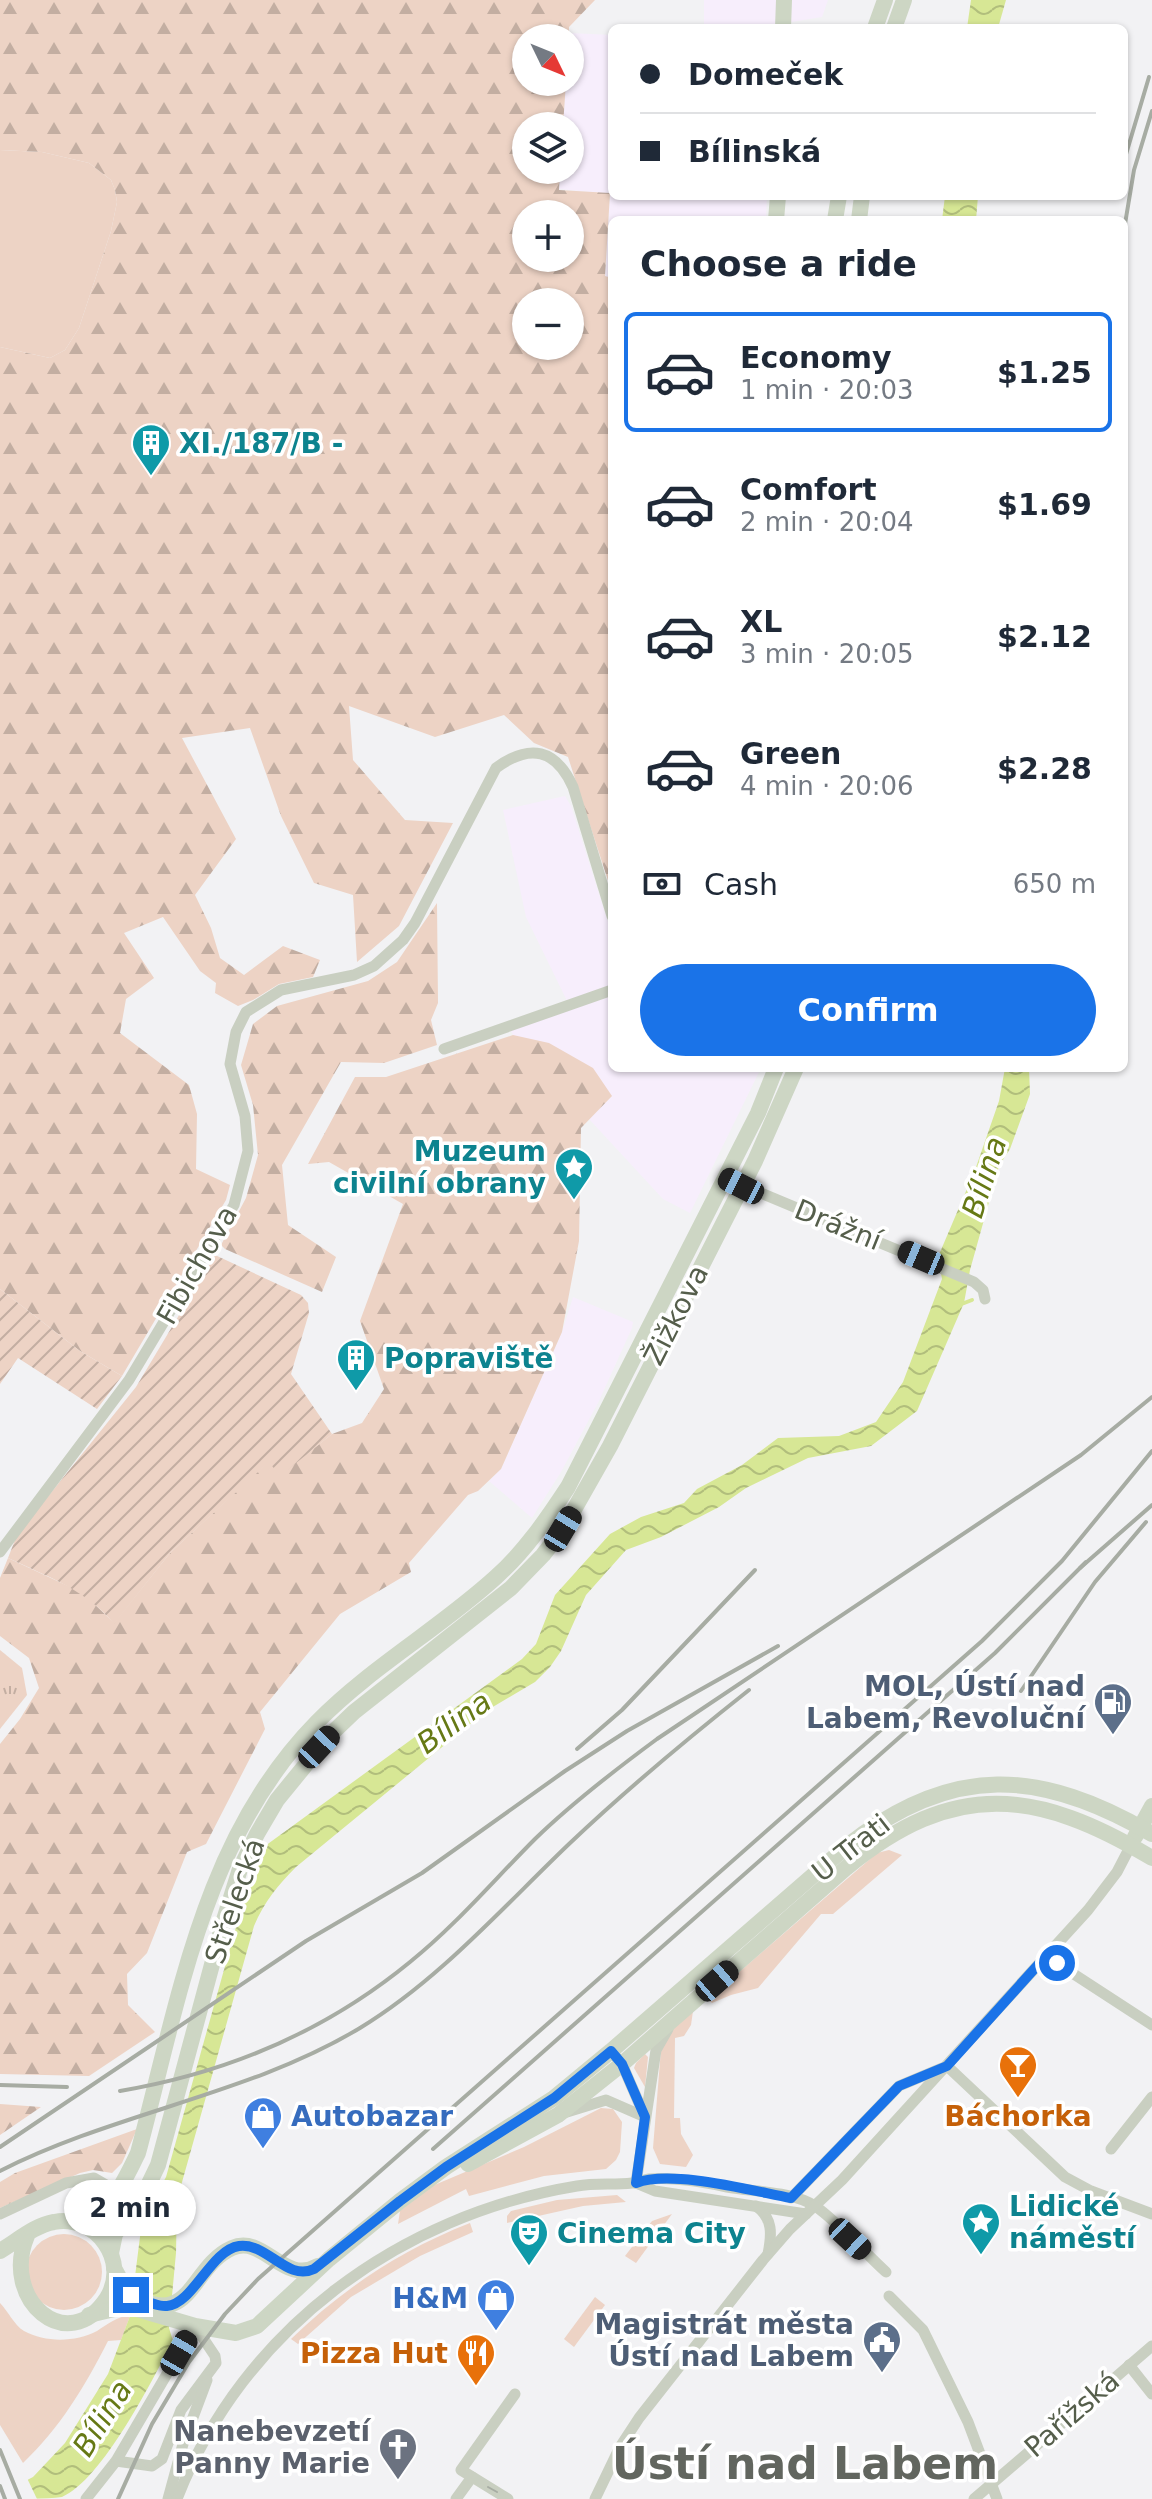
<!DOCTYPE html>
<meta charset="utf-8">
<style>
body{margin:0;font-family:"DejaVu Sans",sans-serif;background:#f6f6f7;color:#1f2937;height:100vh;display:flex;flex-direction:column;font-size:30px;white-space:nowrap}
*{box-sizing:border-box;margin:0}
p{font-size:26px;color:#747a83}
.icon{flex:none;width:44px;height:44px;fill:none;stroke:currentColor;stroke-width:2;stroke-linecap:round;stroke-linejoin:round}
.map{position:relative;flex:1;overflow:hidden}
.side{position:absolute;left:608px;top:216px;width:520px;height:856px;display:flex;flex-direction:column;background:#fff;border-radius:12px;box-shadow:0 2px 6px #0004}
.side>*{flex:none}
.banner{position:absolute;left:608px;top:24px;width:520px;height:176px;border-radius:12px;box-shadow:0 2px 6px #0004;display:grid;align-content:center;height:176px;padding:0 32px;background:#fff}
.needle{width:52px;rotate:133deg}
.buttons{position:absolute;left:512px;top:24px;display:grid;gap:16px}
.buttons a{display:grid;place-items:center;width:72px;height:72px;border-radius:50%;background:#fff;box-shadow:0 2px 6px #0004;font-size:40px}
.end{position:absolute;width:36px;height:36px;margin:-18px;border:10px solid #1a73e8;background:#fff;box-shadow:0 0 0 4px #fff}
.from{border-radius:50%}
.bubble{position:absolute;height:56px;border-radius:28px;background:#fff;box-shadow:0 2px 6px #0004;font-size:26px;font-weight:700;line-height:56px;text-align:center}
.car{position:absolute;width:24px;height:48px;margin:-24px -12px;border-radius:10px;box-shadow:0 0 6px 2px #0007;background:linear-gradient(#222 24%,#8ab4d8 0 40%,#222 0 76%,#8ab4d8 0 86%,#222 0)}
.banner b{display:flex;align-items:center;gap:28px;height:76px;font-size:30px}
.banner b+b{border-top:2px solid #e0e1e3}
.banner i{width:20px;height:20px;background:#1f2937}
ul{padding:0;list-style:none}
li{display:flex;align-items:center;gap:24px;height:120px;margin:0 16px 12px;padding:0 16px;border:4px solid transparent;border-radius:12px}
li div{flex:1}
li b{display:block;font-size:30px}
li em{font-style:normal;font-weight:700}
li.selected{border-color:#1a73e8}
li>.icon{width:72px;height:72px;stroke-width:1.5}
h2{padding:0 32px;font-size:36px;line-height:96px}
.pay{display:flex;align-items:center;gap:20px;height:88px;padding:0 32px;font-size:30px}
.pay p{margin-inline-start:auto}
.button{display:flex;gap:16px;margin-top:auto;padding:16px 32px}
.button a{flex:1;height:92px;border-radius:48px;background:#1a73e8;color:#fff;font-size:32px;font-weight:700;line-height:92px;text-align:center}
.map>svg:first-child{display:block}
.commercial{fill:#f7eefc}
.grass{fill:#edd3c5}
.forest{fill:url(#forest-firs);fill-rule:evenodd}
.park{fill:url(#park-tufts)}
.garden{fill:url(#garden-furrows)}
.water{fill:url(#water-waves)}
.pier{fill:#f2f2f4}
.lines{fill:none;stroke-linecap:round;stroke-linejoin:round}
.stream{stroke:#d7e795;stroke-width:4}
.street{stroke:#c9cfc1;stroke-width:11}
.secondary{stroke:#cdd6c4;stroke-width:16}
.tram{stroke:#a7aca3;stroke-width:2}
.rail{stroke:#a7aca3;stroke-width:4}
.route{stroke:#1a73e8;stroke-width:10}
.labels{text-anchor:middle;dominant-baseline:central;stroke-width:7;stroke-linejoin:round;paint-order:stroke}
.culture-label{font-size:28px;font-weight:bold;fill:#0d838f;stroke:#fff;text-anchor:start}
.street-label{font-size:28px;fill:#555e4b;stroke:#fff}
.service-label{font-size:28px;font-weight:bold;fill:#4e5e75;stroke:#fff;text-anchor:end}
.shop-label{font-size:28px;font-weight:bold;fill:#366cbe;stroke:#fff;text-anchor:start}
.food-label{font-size:28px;font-weight:bold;fill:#c56008;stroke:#fff}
.worship-label{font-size:28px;font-weight:bold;fill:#5b616d;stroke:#fff;text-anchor:end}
.water-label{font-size:30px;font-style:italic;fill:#667915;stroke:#fff}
.town-label{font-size:44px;font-weight:bold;fill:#62665f;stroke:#fff}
</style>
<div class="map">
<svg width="1152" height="2499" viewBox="0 0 1152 2499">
<defs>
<pattern id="forest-firs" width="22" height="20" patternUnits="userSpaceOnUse" patternTransform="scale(2)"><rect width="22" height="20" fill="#edd3c5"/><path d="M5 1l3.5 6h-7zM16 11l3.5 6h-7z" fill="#c3aea2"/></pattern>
<pattern id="park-tufts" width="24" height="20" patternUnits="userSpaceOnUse" patternTransform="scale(2)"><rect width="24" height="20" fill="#edd3c5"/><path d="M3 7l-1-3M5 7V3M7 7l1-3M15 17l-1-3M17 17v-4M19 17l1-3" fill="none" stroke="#c3aea2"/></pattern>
<pattern id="garden-furrows" width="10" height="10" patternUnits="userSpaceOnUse" patternTransform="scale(2)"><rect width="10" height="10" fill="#edd3c5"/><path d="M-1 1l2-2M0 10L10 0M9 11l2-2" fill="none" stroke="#c3aea2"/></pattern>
<pattern id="water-waves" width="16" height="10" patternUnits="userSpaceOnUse" patternTransform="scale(2)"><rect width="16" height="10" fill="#d7e795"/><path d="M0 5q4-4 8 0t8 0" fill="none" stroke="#b1be7c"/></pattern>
</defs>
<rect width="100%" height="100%" fill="#f2f2f4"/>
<g class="commercial">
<polygon points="704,0 828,0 822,17 774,25 773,28 704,28"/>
<polygon points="569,33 612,35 612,196 767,196 766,220 612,220 612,278 605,277 610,194 559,189 560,170 570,170 570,126 563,126 566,82 570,82"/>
<polygon points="565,796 571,806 612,935 612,1068 761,1068 690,1213 663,1199 589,1119 612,1096 513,1035 510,1029 570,1007 526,917 503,810"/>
<polygon points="573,1297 633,1322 632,1328 599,1401 561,1472 532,1518 489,1481 501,1469 562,1332"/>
</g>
<g class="grass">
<polygon points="0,150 42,152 89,163 111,180 115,190 117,202 111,231 79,328 65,350 50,358 0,347"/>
<polygon points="889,1850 902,1855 833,1914 821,1914 758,1988 731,1995 712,2003 708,1999 877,1853"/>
<polygon points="693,2011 691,2025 684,2036 675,2038 674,2118 680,2118 681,2134 693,2155 686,2167 660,2164 653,2148 661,2049 673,2029"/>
<polygon points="645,2054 648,2057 645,2087 634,2068 636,2063"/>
<polygon points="601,2108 613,2109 622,2122 620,2152 616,2160 606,2169 544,2176 469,2196 466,2189 398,2224 400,2211 425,2189 524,2147"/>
<polygon points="617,2195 626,2202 583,2206 507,2223 507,2216 511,2211 557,2200"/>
<polygon points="672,2214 636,2263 625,2256 652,2221"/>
<path d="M470,2223L473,2232L420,2256L351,2297L298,2344L291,2339C344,2288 401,2250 470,2223Z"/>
<circle cx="64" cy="2272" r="38"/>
<polygon points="595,2297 605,2305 574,2347 564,2339"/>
<path d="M0,2303C8,2311 14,2325 24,2331C46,2343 76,2342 97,2331C108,2324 117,2316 130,2316L121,2340L108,2341C85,2386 60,2428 23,2463L0,2425Z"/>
</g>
<g class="forest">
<path d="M0,0H595L569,27V38H526V82H566L563,126H526V170H560L559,190L610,193L605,276L612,278V893L568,757L534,743L504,715L435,737L349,706L353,760L405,820L453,823L399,926L357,962L353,895L314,883L281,816L250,728L182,738L236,839L195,895L211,928L220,958L244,975L283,946L320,960L313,977L279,984L253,1000L238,1006L215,993L216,983L200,971L163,917L124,933L154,978L126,999L120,1033L189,1085L197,1114L196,1169L230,1185L226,1200L122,1376L80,1351L0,1289V347L50,358L65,350L79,328L111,231L117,202L115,190L111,180L89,163L42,152L0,150ZM526,214H570V258H526ZM526,302H570V346H526Z"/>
<polygon points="437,903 438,1003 431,1020 437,1045 384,1063 341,1062 282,1165 288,1225 336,1257 322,1292 225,1249 221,1245 246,1198 258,1155 253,1105 241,1065 253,1024 277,1006 368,981 397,962"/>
<polygon points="513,1035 549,1043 593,1068 612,1096 581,1128 579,1241 562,1332 501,1469 478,1491 468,1495 409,1563 411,1572 340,1614 260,1712 265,1729 206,1844 187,1852 147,1953 127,1974 128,2005 155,2032 89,2076 0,2074 0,1744 20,1719 39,1688 29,1658 0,1636 0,1578 8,1558 83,1593 114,1623 170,1553 269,1461 280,1475 332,1434 362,1423 384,1389 360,1321 403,1204 329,1162 308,1164 355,1077 386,1077"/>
<polygon points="0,2104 41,2107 0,2135"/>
<polygon points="137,2129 122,2163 112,2173 93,2170 80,2173 0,2208 0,2182 15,2173"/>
</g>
<polygon class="park" points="0,1650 22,1668 27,1695 0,1729"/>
<g class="garden">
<path d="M215,1255L301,1295L308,1303L309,1313L291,1374L332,1434L280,1476L269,1462L170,1553L114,1624C87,1590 46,1576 8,1558L17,1535L136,1387Z"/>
<polygon points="0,1289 80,1351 122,1376 97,1409 18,1358 0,1384"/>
</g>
<g class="water">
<polygon points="971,0 1006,0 998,28 967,28"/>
<polygon points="945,196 978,196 976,220 942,220"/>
<path d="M1005,1068H1029L1030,1094L1010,1149L999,1166L970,1270L964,1303L917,1411L871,1446L808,1458L746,1488L719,1507L661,1537L626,1550L586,1595L561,1651L550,1667L535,1682L486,1711L296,1867C278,1885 264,1902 254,1926L177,2200L176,2253L169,2328L173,2341C151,2382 103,2479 62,2497C46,2499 18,2499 0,2499V2494L33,2477L65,2443L108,2374L130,2316L142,2221L166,2177L241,1909L265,1846L522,1659L536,1644L555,1595L610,1534L641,1517L684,1503L697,1489L742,1465L778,1438L839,1436L876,1422L903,1382L942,1279L938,1257L975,1170L999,1101Z"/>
</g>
<polygon class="pier" points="26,2476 37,2499 0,2499 0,2489"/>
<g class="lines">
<polyline class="stream" points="959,1305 972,1300"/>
<g class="street">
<polyline points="444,1049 612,990"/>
<polyline points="725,1178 974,1282 983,1290 985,1299"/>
<path d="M0,1552L129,1380L234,1205L248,1151L245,1116L230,1064L236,1032L246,1012L281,990L354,975L374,966L403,940L415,923L496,768C530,743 556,749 573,787L612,916"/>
<polyline points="1046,1956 1152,2025"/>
<polyline points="611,2051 622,2064 645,2117"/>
<polyline points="947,2066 1065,2177 1091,2191 1152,2214"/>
<polyline points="567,2112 606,2100 645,2117"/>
<polyline points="1111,2149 1152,2097"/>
<polyline points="636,2183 655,2191 806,2214"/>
<polyline points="636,2183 656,2050 668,2029"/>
<polyline points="791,2198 899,2086 942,2068"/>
<path d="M756,2206C773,2218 772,2234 768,2254"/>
<polyline points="0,2214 66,2183 94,2178 118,2192"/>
<polyline points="889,2296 923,2330 968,2422 997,2499"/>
<polyline points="1129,2365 1152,2394"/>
<polyline points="86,2499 116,2461 195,2326 215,2356 216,2363 181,2410 162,2459 152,2466 116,2461"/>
<polyline points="168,2499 183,2444 207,2380"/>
<path d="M177,2499C243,2329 400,2215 577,2186C595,2183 614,2185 632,2183C638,2183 643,2180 649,2179C675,2177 702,2182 727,2187C754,2192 792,2191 815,2206C837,2221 866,2254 886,2272"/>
<polyline points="456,2499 472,2477"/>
<polyline points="508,2499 461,2470 515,2394"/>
<polyline points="595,2499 620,2447 639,2418 763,2260 790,2229 842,2180 1088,1910 1117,1872 1131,1845"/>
<polyline points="974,2499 1152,2346"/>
</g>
<g class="secondary">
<polyline points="783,28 784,0"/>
<polyline points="875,28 885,0"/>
<polyline points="894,28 904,0"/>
<polyline points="776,220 778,196"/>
<polyline points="835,220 839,196"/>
<polyline points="859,220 862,196"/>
<polyline points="1135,1837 1152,1806"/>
<path d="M468,2164L558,2115L622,2064L846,1868C954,1779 1037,1789 1152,1858"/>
<path d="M82,2224C112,2209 124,2182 138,2153C179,2001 203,1838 317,1722C371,1667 439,1629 496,1577C525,1551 547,1519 568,1487L758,1113L776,1068"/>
<path d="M0,2251C17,2241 35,2225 54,2222C96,2214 130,2261 107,2298C68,2358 0,2300 27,2236"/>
<polyline points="111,2253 115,2234 145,2192 158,2165 224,1920 240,1869 257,1834 277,1800 330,1735 354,1712 511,1588 543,1555 563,1529 610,1446 755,1161 796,1068"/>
<path d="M114,2268L127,2292C192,2334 189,2267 232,2248C264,2234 284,2286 318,2266"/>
<path d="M89,2315L127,2306L195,2326L236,2333L257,2326L329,2259L400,2201L446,2167L554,2098L611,2051L847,1846C952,1763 1041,1769 1152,1834"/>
</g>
<polyline class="tram" points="488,2487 497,2492"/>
<g class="rail">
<polyline points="1124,161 1149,77"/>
<polyline points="1124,230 1134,170 1152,111"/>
<polyline points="1080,1568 1152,1505"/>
<polyline points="1021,1691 1095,1582 1146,1522"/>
<polyline points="577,1749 622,1710 755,1570"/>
<polyline points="0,2085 67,2087"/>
<path d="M120,2091C227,2073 326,2031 410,1962C456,1925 494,1880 535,1839C573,1802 615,1770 657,1739L1081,1455L1152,1397"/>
<polyline points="0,2147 306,1941 422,1873 565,1771 627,1731 778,1646"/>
<polyline points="433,2149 995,1653 1086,1562"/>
<path d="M0,2171C116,2112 249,2095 360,2028C439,1980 503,1907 569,1844C627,1789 687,1739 749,1690"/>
<polyline points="0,2450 20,2499"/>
<polyline points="0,2486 5,2499"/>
<polyline points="118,2499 152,2424 189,2362 225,2314 258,2279 982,1641 1062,1561 1152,1451"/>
</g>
</g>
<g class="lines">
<path class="route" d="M131,2295C141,2299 157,2307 167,2306C193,2304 211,2250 239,2246C267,2242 287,2282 314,2269L400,2201L446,2167L554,2098L611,2051L622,2064L645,2117L636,2183C671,2169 753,2191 791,2198L899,2086L947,2066L1046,1956L1057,1963"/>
</g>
<defs>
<g id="building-pin" transform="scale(2)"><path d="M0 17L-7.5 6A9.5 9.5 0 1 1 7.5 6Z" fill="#0f9aa8" stroke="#fff"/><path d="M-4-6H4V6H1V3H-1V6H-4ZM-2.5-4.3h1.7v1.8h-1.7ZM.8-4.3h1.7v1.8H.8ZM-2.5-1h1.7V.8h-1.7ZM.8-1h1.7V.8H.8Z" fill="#fff"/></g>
<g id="sight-pin" transform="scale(2)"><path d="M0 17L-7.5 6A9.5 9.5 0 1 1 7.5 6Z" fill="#0f9aa8" stroke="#fff"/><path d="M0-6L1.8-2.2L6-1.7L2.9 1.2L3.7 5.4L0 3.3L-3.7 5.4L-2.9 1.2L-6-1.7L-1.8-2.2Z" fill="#fff"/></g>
<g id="fuel-pin" transform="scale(2)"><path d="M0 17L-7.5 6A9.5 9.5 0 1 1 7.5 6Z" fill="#5c6f8a" stroke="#fff"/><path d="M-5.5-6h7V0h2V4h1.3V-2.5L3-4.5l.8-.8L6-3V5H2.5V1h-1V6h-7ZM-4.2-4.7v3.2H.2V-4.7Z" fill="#fff"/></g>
<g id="bar-pin" transform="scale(2)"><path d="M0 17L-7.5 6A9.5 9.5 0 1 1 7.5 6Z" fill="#e8710a" stroke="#fff"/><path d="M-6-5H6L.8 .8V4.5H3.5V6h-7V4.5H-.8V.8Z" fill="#fff"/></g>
<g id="shop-pin" transform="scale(2)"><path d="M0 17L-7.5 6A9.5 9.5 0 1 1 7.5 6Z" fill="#3f7fe0" stroke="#fff"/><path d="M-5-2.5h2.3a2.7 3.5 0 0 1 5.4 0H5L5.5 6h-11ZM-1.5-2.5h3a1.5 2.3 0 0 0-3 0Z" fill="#fff"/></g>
<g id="theatre-pin" transform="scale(2)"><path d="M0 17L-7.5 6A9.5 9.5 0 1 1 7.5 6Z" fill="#0f9aa8" stroke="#fff"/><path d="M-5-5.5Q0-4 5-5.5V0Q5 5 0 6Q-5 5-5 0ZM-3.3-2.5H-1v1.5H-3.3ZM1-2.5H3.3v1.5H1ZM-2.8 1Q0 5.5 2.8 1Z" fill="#fff"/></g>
<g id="civic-pin" transform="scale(2)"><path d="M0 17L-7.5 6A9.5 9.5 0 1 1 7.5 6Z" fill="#5c6f8a" stroke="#fff"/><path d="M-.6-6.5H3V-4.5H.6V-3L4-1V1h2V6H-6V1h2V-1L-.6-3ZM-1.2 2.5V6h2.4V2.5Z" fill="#fff"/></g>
<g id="restaurant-pin" transform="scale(2)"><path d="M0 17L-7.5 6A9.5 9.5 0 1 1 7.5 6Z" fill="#e8710a" stroke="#fff"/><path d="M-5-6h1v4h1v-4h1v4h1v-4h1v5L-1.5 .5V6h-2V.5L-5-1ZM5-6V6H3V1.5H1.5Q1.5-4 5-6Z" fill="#fff"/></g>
<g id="church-pin" transform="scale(2)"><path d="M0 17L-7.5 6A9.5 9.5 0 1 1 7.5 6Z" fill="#6b7280" stroke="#fff"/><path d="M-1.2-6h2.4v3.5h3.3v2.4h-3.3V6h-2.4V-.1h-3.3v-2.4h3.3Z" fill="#fff"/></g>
</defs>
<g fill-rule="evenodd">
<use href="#building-pin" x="151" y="443"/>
<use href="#sight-pin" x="574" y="1167"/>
<use href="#building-pin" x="356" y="1358"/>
<use href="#fuel-pin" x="1113" y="1702"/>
<use href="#bar-pin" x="1018" y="2065"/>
<use href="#shop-pin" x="263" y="2116"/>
<use href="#sight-pin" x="981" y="2222"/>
<use href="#theatre-pin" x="529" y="2233"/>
<use href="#shop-pin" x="496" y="2298"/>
<use href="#civic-pin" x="882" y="2340"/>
<use href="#restaurant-pin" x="476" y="2353"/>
<use href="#church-pin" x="398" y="2447"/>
</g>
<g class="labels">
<g class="culture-label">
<text x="179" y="443">XI./187/B -</text>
<text x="546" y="1151" text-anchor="end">Muzeum<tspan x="546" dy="32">civilní obrany</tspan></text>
<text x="384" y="1358">Popraviště</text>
<text x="1009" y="2206">Lidické<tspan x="1009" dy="32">náměstí</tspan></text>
<text x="557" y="2233">Cinema City</text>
</g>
<g class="street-label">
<text transform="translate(838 1225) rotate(22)">Drážní</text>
<text transform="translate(197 1265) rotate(-60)">Fibichova</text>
<text transform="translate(676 1315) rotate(-63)">Žižkova</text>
<text transform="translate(851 1848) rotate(-38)">U Trati</text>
<text transform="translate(235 1901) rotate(-71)">Střelecká</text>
<text transform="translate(1072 2414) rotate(-41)">Pařížská</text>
</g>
<g class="service-label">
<text x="1085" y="1686">MOL, Ústí nad<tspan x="1085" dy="32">Labem, Revoluční</tspan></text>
<text x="854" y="2324">Magistrát města<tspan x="854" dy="32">Ústí nad Labem</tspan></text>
</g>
<g class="shop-label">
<text x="291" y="2116">Autobazar</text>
<text x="468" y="2298" text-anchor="end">H&amp;M</text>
</g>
<g class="food-label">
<text x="1018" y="2116">Báchorka</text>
<text x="448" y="2353" text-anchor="end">Pizza Hut</text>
</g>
<g class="worship-label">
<text x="370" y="2431">Nanebevzetí<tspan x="370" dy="32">Panny Marie</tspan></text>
</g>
<g class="water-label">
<text transform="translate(984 1177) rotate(-72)">Bílina</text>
<text transform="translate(454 1722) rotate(-36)">Bílina</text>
<text transform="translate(102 2418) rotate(-58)">Bílina</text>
</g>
<g class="town-label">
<text x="805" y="2463">Ústí nad Labem</text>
</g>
</g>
</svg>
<div class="buttons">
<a><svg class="needle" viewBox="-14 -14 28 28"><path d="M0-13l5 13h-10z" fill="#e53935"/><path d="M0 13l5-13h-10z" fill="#747a83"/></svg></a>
<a><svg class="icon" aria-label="layers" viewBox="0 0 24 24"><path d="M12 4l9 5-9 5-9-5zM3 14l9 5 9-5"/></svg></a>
<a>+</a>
<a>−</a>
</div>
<i class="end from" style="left:1057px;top:1963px"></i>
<i class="end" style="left:131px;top:2295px"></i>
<div class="bubble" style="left:64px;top:2180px;width:132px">2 min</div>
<i class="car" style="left:741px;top:1186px;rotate:297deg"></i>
<i class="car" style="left:921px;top:1258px;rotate:293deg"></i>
<i class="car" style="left:563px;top:1529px;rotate:31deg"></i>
<i class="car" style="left:319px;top:1747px;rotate:43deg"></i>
<i class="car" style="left:717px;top:1981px;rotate:49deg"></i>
<i class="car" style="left:850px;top:2239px;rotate:133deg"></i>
<i class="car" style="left:179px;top:2353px;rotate:30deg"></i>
<div class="banner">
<b><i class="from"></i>Domeček</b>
<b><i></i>Bílinská</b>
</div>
<section class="side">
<h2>Choose a ride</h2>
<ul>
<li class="selected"><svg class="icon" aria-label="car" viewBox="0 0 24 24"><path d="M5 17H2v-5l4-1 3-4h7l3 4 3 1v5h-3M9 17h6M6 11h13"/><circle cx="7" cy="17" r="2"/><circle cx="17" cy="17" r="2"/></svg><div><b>Economy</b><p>1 min · 20:03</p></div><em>$1.25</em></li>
<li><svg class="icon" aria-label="car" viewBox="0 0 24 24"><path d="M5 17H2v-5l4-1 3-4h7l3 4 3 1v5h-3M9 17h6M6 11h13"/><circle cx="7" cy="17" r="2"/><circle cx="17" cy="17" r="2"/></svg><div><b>Comfort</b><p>2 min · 20:04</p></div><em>$1.69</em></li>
<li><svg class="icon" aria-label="car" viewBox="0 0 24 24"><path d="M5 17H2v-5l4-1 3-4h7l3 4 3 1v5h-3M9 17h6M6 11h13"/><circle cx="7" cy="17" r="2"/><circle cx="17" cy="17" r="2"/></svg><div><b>XL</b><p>3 min · 20:05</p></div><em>$2.12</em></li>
<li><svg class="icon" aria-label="car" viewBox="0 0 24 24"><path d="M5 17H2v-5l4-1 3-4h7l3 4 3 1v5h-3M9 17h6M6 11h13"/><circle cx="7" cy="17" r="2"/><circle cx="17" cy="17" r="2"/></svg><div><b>Green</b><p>4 min · 20:06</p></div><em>$2.28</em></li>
</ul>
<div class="pay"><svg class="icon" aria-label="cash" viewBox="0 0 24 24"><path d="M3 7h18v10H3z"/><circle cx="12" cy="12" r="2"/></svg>Cash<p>650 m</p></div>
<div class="button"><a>Confirm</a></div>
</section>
</div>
